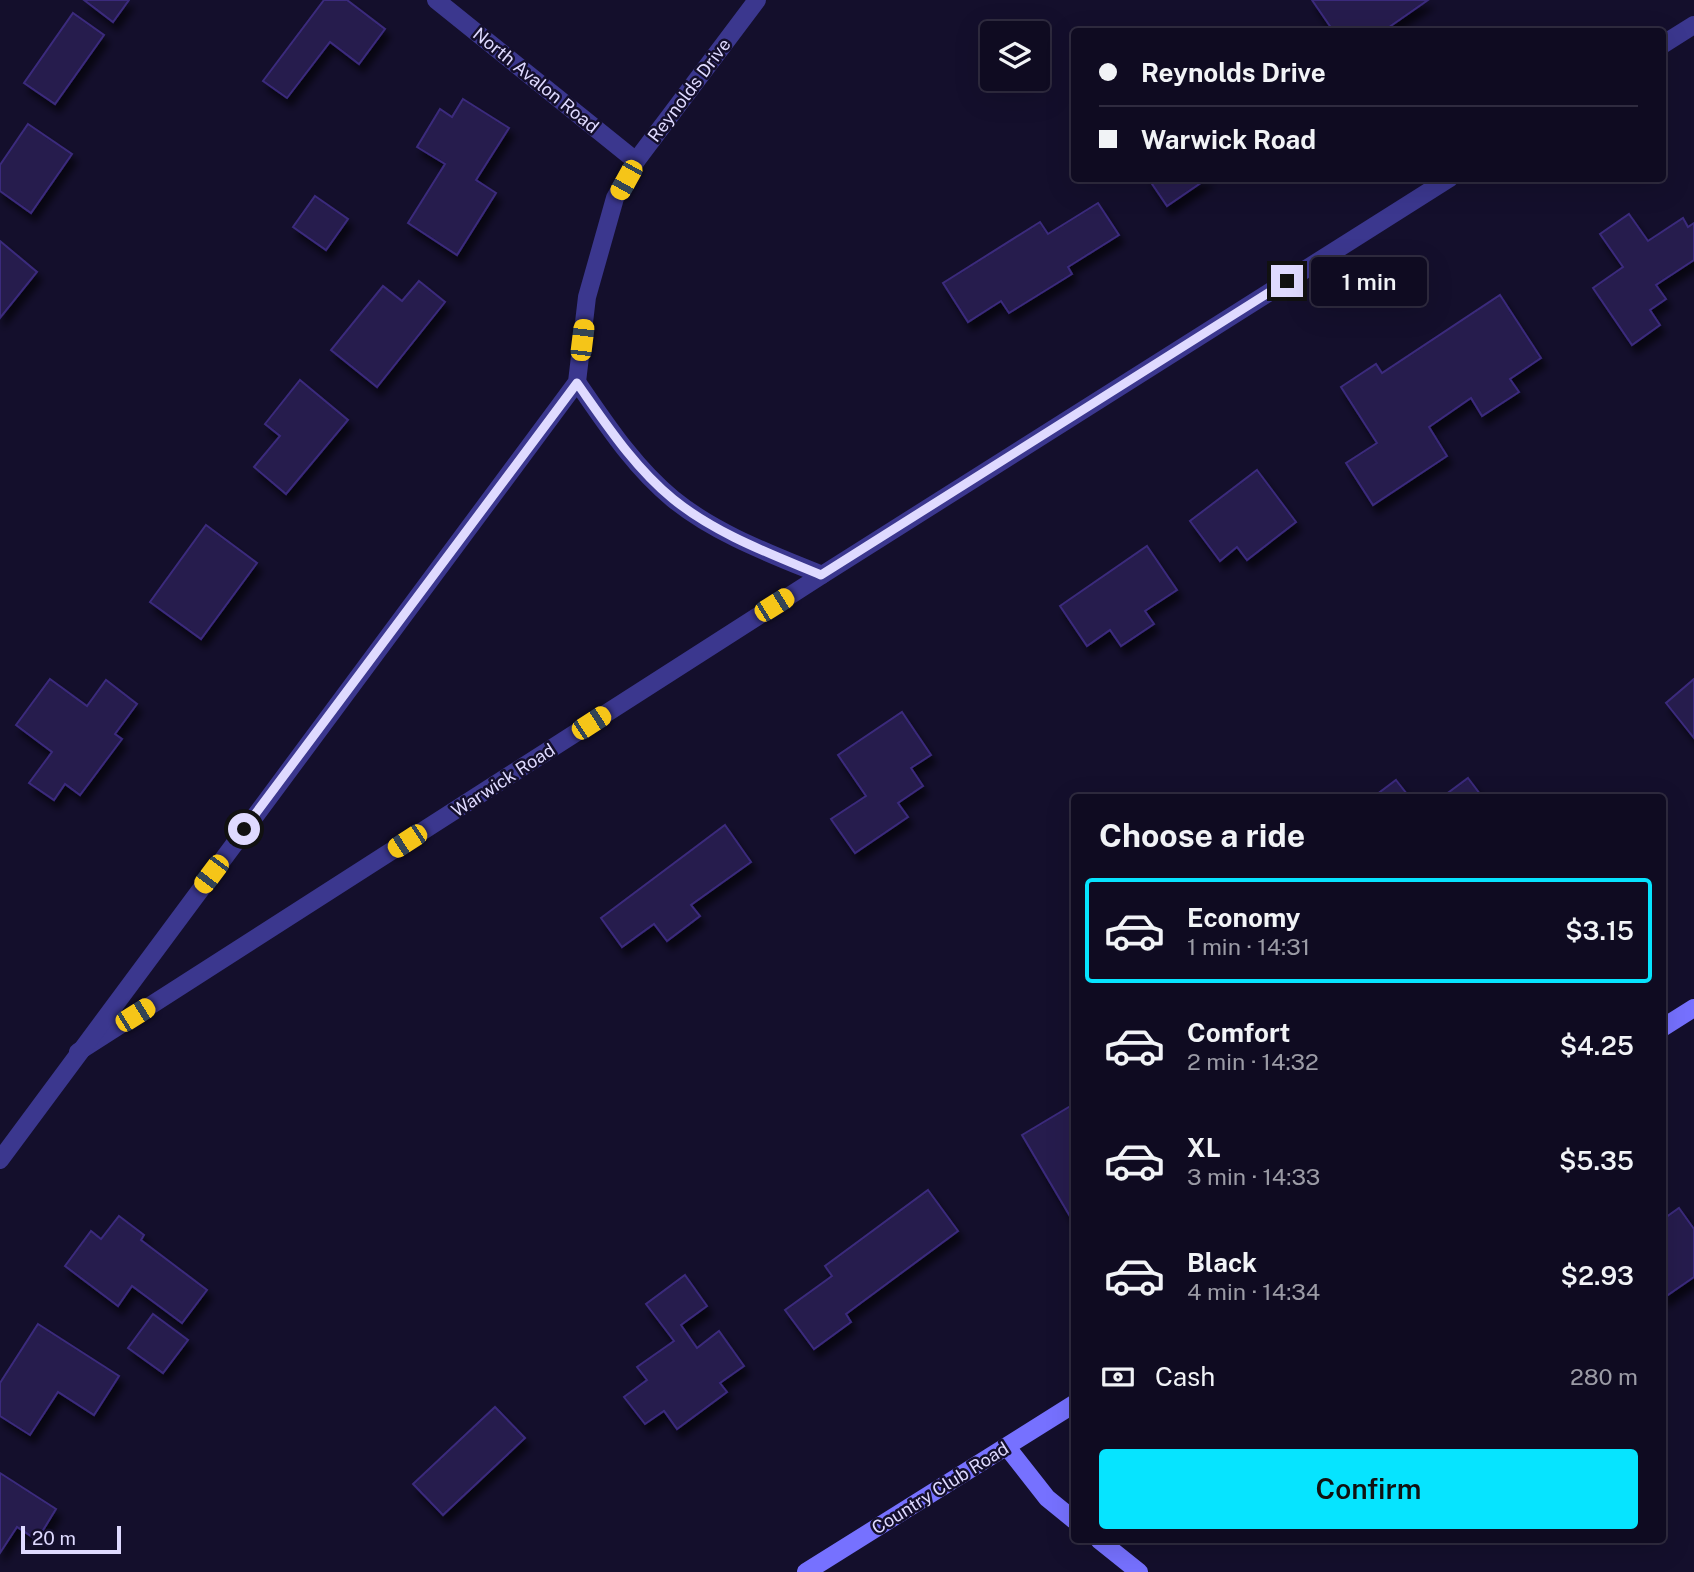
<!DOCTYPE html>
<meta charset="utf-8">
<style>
body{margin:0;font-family:"Public Sans",sans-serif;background:#1d192e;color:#f1f3f6;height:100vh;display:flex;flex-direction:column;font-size:26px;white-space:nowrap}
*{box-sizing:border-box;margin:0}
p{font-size:23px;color:#9b9ba5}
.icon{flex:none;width:38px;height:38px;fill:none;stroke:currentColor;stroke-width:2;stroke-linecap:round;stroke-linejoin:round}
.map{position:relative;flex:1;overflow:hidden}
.drawer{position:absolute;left:1071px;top:794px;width:595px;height:749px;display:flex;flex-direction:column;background:#0f0b21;border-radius:7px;box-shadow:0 7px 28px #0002,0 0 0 2px #2f2b3f}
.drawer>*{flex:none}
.hud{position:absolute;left:1071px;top:28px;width:595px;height:154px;border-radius:7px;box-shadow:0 7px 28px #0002,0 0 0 2px #2f2b3f;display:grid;align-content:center;height:154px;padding:0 28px;background:#0f0b21}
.buttons{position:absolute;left:980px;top:21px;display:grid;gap:14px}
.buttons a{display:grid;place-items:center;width:70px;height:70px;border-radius:7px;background:#0f0b21;box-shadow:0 7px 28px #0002,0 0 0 2px #2f2b3f;font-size:35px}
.scale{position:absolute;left:21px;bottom:18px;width:100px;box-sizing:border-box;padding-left:7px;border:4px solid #dfdaff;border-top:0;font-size:19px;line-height:24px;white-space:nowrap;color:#dfdaff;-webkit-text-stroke:5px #140f2c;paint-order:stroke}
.end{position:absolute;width:32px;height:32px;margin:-16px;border:9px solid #dfdaff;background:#111;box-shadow:0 0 0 4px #111}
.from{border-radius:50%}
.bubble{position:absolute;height:49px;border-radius:7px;background:#0f0b21;box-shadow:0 7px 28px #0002,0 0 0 2px #2f2b3f;font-size:23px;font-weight:600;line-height:49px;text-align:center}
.car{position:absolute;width:21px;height:42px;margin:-21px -10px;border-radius:9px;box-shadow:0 0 5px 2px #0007;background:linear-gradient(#f5c518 24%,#345 0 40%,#f5c518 0 76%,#345 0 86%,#f5c518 0)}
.hud b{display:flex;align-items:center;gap:24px;height:66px;font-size:26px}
.hud b+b{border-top:2px solid #2f2b3f}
.hud i{width:18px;height:18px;background:#f1f3f6}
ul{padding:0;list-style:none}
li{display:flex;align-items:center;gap:21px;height:105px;margin:0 14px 10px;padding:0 14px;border:4px solid transparent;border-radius:7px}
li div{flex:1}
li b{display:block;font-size:26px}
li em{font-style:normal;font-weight:600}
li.current{border-color:#06e4ff}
li>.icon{width:63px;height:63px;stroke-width:1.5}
h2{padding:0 28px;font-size:32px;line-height:84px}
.pay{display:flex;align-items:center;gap:18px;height:77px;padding:0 28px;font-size:26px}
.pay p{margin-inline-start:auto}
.primary-button{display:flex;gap:14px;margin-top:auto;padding:14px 28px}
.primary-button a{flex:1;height:80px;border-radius:7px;background:#06e4ff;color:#111;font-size:28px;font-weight:600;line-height:80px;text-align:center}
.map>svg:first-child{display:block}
.building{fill:#251a4e;stroke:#3b2b7c;stroke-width:2;filter:url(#shadow)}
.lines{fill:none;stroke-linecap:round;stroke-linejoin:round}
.minor{stroke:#3b378e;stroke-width:18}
.secondary{stroke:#7671ff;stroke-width:18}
.route{stroke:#dfdaff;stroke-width:9}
.labels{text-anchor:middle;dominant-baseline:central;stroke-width:5;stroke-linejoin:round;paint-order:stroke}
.street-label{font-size:18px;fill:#dfdaff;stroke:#140f2c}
</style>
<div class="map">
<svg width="1694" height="1572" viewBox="0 0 1694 1572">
<defs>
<filter id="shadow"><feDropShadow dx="4.5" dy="8" stdDeviation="3.5" flood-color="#0009"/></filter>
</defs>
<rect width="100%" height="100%" fill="#140f2c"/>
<g class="building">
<polygon points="84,0 129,0 113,22"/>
<polygon points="324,0 347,0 385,29 359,64 330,42 287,98 263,81"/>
<polygon points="1312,0 1428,0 1382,32 1334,32"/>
<polygon points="73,13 104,35 55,104 24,83"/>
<polygon points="463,99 509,128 476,180 496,193 457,255 408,223 445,164 417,147 440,109 452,117"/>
<polygon points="28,124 72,154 31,213 0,191 0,165"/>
<polygon points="1148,178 1208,178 1167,206"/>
<polygon points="315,196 348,219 326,250 293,227"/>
<polygon points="1098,203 1119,235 1068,267 1072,274 1009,313 1001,301 968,322 943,283 1040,222 1048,234"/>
<polygon points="1629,214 1648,241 1683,218 1688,227 1694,223 1694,260 1656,285 1666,299 1650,310 1660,325 1632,345 1593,288 1623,267 1600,234"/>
<polygon points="0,241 37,272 0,318"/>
<polygon points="419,281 445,302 377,387 331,350 383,286 402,301"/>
<polygon points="1500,295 1541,358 1510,379 1519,392 1482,416 1471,398 1429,427 1447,456 1373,505 1346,463 1377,443 1341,387 1376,364 1382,373"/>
<polygon points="300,380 348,420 286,494 254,467 280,436 265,424"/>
<polygon points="1257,470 1296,522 1247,560 1237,547 1220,561 1190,521"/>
<polygon points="206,525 257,563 201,639 150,602"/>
<polygon points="1147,546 1177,590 1145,611 1154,624 1121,646 1110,630 1087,646 1060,606"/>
<polygon points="50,679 87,706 106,680 137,704 115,734 122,739 80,795 65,784 54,800 29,783 52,752 16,725"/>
<polygon points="1694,679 1694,738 1666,703"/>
<polygon points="902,712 931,755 911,768 923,786 898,803 908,817 855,853 831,819 866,796 838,755"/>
<polygon points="1468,778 1483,798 1441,798"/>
<polygon points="1396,780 1410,798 1372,798"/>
<polygon points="725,825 751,862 691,905 700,916 667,941 654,924 622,947 601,918"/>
<polygon points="1074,1104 1074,1216 1071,1218 1022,1135"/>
<polygon points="928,1190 958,1231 846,1314 851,1322 814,1349 785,1310 832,1276 825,1266"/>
<polygon points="1679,1208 1694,1229 1694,1277 1662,1299 1662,1220"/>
<polygon points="119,1216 144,1235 141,1240 207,1290 182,1323 132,1286 118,1306 65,1266 91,1231 101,1239"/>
<polygon points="685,1275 707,1306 681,1325 697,1348 719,1331 744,1366 720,1383 727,1392 677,1429 664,1411 645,1424 624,1397 647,1380 637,1367 674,1341 646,1304"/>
<polygon points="153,1314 188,1340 163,1373 128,1348"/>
<polygon points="38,1324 119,1376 94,1415 58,1392 30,1435 0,1416 0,1383"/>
<polygon points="495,1407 525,1438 443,1515 413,1484"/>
<polygon points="0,1473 56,1509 37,1540 17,1527 0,1553"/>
</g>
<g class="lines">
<g class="minor">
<polyline points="436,0 636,161"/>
<polyline points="1662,45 1694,25"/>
<path d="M577,382C606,424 634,467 673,499C716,534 771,554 822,575"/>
<polyline points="78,1052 822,575 1450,178"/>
<polyline points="0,1160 577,382 587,297 615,198 636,161 757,0"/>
</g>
<g class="secondary">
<polyline points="1662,1028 1694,1008"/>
<polyline points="1007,1447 1047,1498 1074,1520"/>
<polyline points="1099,1540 1139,1572"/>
<polyline points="806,1572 1074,1404"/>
</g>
</g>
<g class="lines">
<path class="route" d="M244,829L577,383C606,424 634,467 673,499C716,534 771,554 821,575L1287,281"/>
</g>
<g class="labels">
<g class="street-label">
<text transform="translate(536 80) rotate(39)">North Avalon Road</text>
<text transform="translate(689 90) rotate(-53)">Reynolds Drive</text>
<text transform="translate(503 780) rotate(-33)">Warwick Road</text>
<text transform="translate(940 1488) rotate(-32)">Country Club Road</text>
</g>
</g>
</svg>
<div class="buttons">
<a><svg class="icon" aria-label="layers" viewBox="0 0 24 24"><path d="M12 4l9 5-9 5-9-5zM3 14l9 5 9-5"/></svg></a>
</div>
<div class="scale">20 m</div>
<i class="end from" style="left:244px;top:829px"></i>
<i class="end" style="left:1287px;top:281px"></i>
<div class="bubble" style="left:1311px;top:257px;width:116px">1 min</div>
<i class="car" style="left:626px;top:180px;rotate:209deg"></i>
<i class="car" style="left:582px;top:340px;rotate:7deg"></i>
<i class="car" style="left:774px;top:605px;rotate:58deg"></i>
<i class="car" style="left:591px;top:723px;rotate:57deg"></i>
<i class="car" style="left:407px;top:841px;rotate:237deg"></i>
<i class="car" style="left:211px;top:874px;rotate:217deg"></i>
<i class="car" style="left:135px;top:1015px;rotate:58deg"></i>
<div class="hud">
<b><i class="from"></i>Reynolds Drive</b>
<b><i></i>Warwick Road</b>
</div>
<section class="drawer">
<h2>Choose a ride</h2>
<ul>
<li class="current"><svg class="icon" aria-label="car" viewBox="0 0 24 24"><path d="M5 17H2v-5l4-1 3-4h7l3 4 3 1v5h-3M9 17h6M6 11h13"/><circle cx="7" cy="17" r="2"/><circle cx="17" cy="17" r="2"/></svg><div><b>Economy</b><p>1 min · 14:31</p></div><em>$3.15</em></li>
<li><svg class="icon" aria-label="car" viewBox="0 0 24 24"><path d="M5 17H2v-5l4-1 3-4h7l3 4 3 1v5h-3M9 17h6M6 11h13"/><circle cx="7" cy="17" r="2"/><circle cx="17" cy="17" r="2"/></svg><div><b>Comfort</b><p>2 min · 14:32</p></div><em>$4.25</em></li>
<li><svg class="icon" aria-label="car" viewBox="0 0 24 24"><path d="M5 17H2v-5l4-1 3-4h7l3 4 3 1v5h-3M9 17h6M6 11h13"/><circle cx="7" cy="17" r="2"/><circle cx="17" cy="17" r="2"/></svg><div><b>XL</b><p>3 min · 14:33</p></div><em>$5.35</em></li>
<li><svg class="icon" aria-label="car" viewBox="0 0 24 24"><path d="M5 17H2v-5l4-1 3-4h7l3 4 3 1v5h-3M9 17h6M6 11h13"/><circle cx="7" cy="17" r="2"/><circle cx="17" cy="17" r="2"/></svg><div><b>Black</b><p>4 min · 14:34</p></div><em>$2.93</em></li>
</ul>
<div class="pay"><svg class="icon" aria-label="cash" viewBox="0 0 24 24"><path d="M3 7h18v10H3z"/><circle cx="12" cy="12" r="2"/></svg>Cash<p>280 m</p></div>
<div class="primary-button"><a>Confirm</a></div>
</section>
</div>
